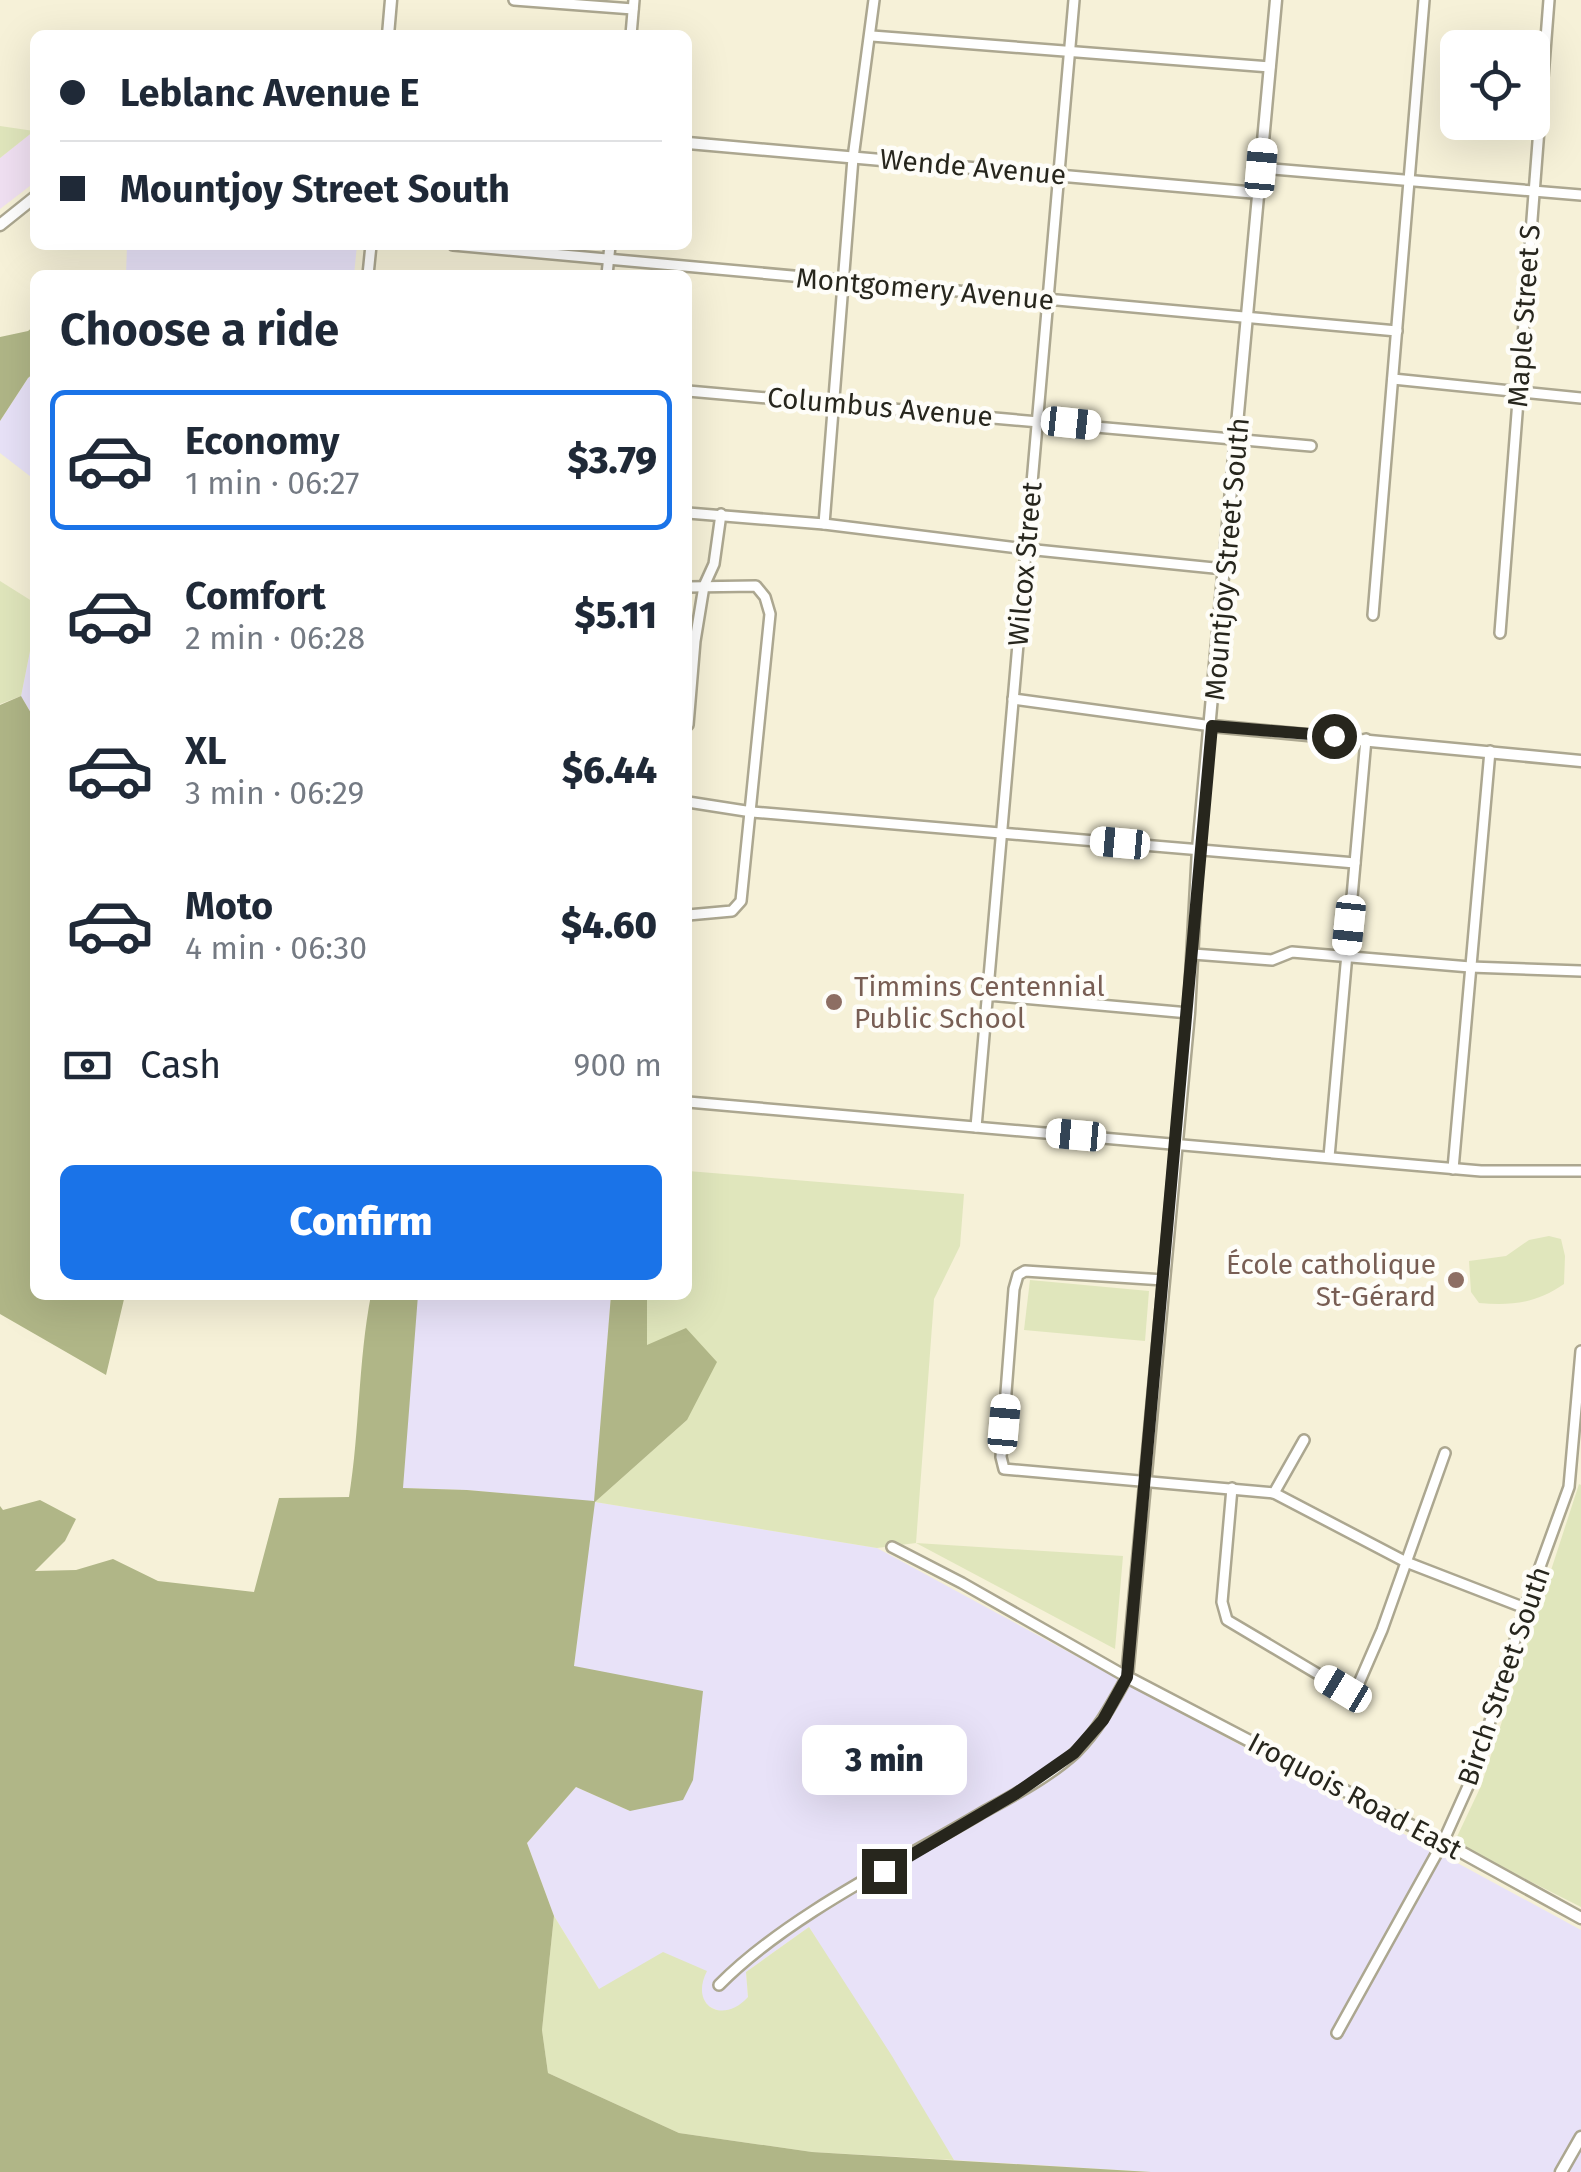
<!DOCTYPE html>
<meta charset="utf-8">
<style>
body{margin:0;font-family:"Fira Sans",sans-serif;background:#f2f2f3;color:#1f2937;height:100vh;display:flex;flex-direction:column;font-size:38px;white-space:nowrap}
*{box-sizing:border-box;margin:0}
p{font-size:32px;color:#747a83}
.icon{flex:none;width:55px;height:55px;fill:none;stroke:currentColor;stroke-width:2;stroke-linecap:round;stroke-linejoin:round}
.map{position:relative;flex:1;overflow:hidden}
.drawer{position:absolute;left:30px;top:270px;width:662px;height:1030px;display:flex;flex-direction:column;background:#fff;border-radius:15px;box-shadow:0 10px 40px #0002}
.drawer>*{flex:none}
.banner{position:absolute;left:30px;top:30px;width:662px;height:220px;border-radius:15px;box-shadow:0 10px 40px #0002;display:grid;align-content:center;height:220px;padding:0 30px;background:#fff}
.controls{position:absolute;left:1440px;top:30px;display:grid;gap:20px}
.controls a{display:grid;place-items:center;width:110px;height:110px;border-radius:15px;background:#fff;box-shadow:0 10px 40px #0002;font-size:50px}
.end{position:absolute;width:45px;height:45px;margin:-22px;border:12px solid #27261d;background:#fff;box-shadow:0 0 0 5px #fff}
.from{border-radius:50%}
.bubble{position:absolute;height:70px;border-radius:15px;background:#fff;box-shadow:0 10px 40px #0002;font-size:32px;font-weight:800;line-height:70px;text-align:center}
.car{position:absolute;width:30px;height:60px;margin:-30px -15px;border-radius:12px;box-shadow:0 0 8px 2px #0007;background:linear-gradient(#fff 24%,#345 0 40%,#fff 0 76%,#345 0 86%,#fff 0)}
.banner b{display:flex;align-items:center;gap:35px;height:95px;font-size:38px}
.banner b+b{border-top:2px solid #e0e1e3}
.banner i{width:25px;height:25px;background:#1f2937}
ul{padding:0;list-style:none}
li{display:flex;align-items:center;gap:30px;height:140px;margin:0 20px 15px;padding:0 10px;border:5px solid transparent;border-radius:15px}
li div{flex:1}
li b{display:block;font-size:38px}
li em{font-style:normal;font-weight:800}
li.active{border-color:#1a73e8}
li>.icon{width:90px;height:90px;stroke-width:1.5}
h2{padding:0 30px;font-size:45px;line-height:120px}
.pay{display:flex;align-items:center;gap:25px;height:110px;padding:0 30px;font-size:38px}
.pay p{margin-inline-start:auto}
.action{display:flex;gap:20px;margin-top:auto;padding:20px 30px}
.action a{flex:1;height:115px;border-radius:15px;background:#1a73e8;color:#fff;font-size:40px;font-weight:800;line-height:115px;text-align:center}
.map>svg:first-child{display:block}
.commercial{fill:#e8e2f8}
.industrial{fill:#f0e0f2}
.green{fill:#e0e6bc}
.forest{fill:#b0b687}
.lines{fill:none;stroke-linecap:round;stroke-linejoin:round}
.minor-casing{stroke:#aca790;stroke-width:14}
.tertiary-casing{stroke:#aca790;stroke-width:15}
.minor{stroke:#fff;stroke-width:9}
.tertiary{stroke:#fff;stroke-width:10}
.route{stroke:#27261d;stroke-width:12}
.education-dot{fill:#8d6e63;stroke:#fefdf8;stroke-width:4}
.labels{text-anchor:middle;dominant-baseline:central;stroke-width:9;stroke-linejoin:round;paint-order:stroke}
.street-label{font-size:28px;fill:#27261d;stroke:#fefdf8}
.education-label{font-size:28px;fill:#785e54;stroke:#fefdf8;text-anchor:start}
</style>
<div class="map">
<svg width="1581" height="2172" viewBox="0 0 1581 2172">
<rect width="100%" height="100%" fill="#f6f1d8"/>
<g class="commercial">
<polygon points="127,245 357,245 354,275 126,275"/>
<polygon points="35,372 35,480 0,453 0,421 28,378"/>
<polygon points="35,648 35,720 21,696 30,651"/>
<polygon points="416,1295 611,1295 595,1502 877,1548 1581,1930 1581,2172 1151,2172 954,2160 809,1927 746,1972 748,1997 738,2009 721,2012 708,2006 701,1995 701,1984 599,1989 554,1916 527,1843 576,1787 630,1811 574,1666 594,1502 467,1490 402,1488"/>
</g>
<polygon class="industrial" points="35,130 35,182 0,209 0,158"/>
<g class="green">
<polygon points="0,126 34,131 0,158"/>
<polygon points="0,581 35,603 35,648 30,651 21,696 0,704"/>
<polygon points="688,1171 964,1194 960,1246 934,1299 916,1543 1123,1556 1115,1649 916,1543 877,1548 595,1502 687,1420 647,1346 647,1295 688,1295"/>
<path d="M1549,1236L1561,1239L1565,1256L1564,1284C1537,1303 1512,1306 1479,1303L1471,1292L1469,1261L1506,1256L1529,1240Z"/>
<polygon points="1030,1280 1149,1291 1145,1341 1024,1330"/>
<polygon points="1579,1484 1581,1485 1581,1907 1454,1843 1481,1786"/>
<path d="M554,1916L599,1989L663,1952L707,1971C689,2006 723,2025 748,1997L746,1972L809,1927L892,2056L954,2160L812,2152L679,2133L548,2073L542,2030Z"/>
</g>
<g class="forest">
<polygon points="35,325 35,372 28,378 0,421 0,337 28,331"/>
<polygon points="21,696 35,720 35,1295 125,1295 106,1375 0,1314 0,705"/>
<path d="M371,1295H418L403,1488L467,1490L594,1501L611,1295H647V1345L686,1328L717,1362L687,1420L595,1502L574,1666L703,1691L693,1780L683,1800L630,1811L576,1787L527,1843L554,1916L542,2030L548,2073L679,2133L812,2152L1151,2172H0V1506L3,1510L40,1500L76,1519L65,1541L35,1571L76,1570L113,1559L158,1581L254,1592L279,1498L349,1497C360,1430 358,1362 371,1295Z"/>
</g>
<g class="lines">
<g class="minor-casing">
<g id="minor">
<polyline points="514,0 633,9"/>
<polyline points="631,35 634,0"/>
<polyline points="872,36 1270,67"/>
<polyline points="1261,168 1581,195"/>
<polyline points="453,245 1397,331"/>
<polyline points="368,275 371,245"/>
<polyline points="607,275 610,245"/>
<polyline points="1393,379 1581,398"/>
<polyline points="688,391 1311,446"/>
<polyline points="688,513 824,524 1026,549 1224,569"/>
<polyline points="824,524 853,158 874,0"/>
<polyline points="688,587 756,586 765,597 770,614 741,901 732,911 688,915"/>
<polyline points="1373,615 1424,0"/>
<polyline points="1500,633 1549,0"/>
<polyline points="1013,699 1212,726"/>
<polyline points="688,725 695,641 704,586 714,564 721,514"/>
<polyline points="688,802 752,812 1355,863"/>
<polyline points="1193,954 1272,960 1292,952 1470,967 1581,971"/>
<polyline points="988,995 1189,1013"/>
<polyline points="688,1102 1481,1171 1581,1171"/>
<polyline points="976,1127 1074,0"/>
<polyline points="1329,1157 1366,739"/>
<polyline points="1453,1169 1490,751"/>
<polyline points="1164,1280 1025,1271 1018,1275 1014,1289 1001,1457 1004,1469 1274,1493 1406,1562 1525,1608"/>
<polyline points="1232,1488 1222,1602 1227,1620 1343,1689 1359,1683 1382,1630 1445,1453"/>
<polyline points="1274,1493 1304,1440"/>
<path d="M719,1985C786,1917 897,1863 980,1814C1012,1796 1049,1777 1076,1752C1098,1730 1112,1704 1127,1677L962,1583L892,1547"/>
<polyline points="1337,2033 1443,1842 1474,1773 1525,1608 1569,1487 1581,1351"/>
</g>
</g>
<g class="tertiary-casing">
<g id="tertiary">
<polyline points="1276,0 1198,849 1189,1013 1127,1677 1443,1842 1581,1918"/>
<polyline points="388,35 391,0"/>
<polyline points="688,143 1258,193"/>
<polyline points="0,225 35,197"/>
<polyline points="1212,726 1581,761"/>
<polyline points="1561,2172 1581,2137"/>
</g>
</g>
<use href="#minor" class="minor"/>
<use href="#tertiary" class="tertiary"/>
</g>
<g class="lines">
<polyline class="route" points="884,1871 1015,1794 1074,1753 1103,1720 1127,1677 1212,726 1334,736"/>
</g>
<g class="education-dot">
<circle cx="834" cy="1002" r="10"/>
<circle cx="1456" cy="1280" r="10"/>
</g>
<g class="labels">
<g class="street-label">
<text transform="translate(973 167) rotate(5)">Wende Avenue</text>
<text transform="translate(925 289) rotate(5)">Montgomery Avenue</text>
<text transform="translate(1524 316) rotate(-86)">Maple Street S</text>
<text transform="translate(880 407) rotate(5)">Columbus Avenue</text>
<text transform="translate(1227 559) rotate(-85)">Mountjoy Street South</text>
<text transform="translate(1025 564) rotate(-85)">Wilcox Street</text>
<text transform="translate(1504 1676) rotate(-71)">Birch Street South</text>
<text transform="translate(1355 1796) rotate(28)">Iroquois Road East</text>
</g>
<g class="education-label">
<text x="854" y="986">Timmins Centennial<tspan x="854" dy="32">Public School</tspan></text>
<text x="1436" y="1264" text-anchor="end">École catholique<tspan x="1436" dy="32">St-Gérard</tspan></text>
</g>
</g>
</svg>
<div class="controls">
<a><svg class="icon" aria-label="locate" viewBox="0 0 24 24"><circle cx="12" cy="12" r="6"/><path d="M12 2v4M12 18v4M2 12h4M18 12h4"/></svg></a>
</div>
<i class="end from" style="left:1334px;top:736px"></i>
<i class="end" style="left:884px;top:1871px"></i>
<div class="bubble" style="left:802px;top:1725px;width:165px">3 min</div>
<i class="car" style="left:1261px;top:168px;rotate:5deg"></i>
<i class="car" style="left:1071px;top:423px;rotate:96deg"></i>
<i class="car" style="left:1120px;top:843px;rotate:275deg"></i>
<i class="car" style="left:1349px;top:925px;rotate:186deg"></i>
<i class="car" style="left:1076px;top:1135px;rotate:275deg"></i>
<i class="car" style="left:1004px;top:1424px;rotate:5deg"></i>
<i class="car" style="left:1343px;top:1689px;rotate:301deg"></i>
<div class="banner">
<b><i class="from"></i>Leblanc Avenue E</b>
<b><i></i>Mountjoy Street South</b>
</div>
<section class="drawer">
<h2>Choose a ride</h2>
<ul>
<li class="active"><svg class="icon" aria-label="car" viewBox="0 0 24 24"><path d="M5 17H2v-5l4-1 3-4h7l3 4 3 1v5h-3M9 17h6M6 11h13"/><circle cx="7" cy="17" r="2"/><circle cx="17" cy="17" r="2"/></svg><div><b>Economy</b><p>1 min · 06:27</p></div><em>$3.79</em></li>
<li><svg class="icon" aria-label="car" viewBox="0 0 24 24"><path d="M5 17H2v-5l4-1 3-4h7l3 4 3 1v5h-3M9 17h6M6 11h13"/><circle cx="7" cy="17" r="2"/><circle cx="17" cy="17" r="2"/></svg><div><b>Comfort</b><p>2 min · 06:28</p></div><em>$5.11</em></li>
<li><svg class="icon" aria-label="car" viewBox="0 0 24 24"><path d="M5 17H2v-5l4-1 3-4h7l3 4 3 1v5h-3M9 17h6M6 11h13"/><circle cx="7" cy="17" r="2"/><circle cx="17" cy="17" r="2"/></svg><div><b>XL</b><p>3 min · 06:29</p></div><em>$6.44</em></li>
<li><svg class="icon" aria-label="car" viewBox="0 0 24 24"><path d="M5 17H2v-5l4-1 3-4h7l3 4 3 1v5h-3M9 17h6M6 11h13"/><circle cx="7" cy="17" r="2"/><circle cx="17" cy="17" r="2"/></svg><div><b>Moto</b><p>4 min · 06:30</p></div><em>$4.60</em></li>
</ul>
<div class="pay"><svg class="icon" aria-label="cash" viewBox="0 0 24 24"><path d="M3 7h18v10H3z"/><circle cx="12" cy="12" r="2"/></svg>Cash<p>900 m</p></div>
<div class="action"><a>Confirm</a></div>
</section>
</div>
